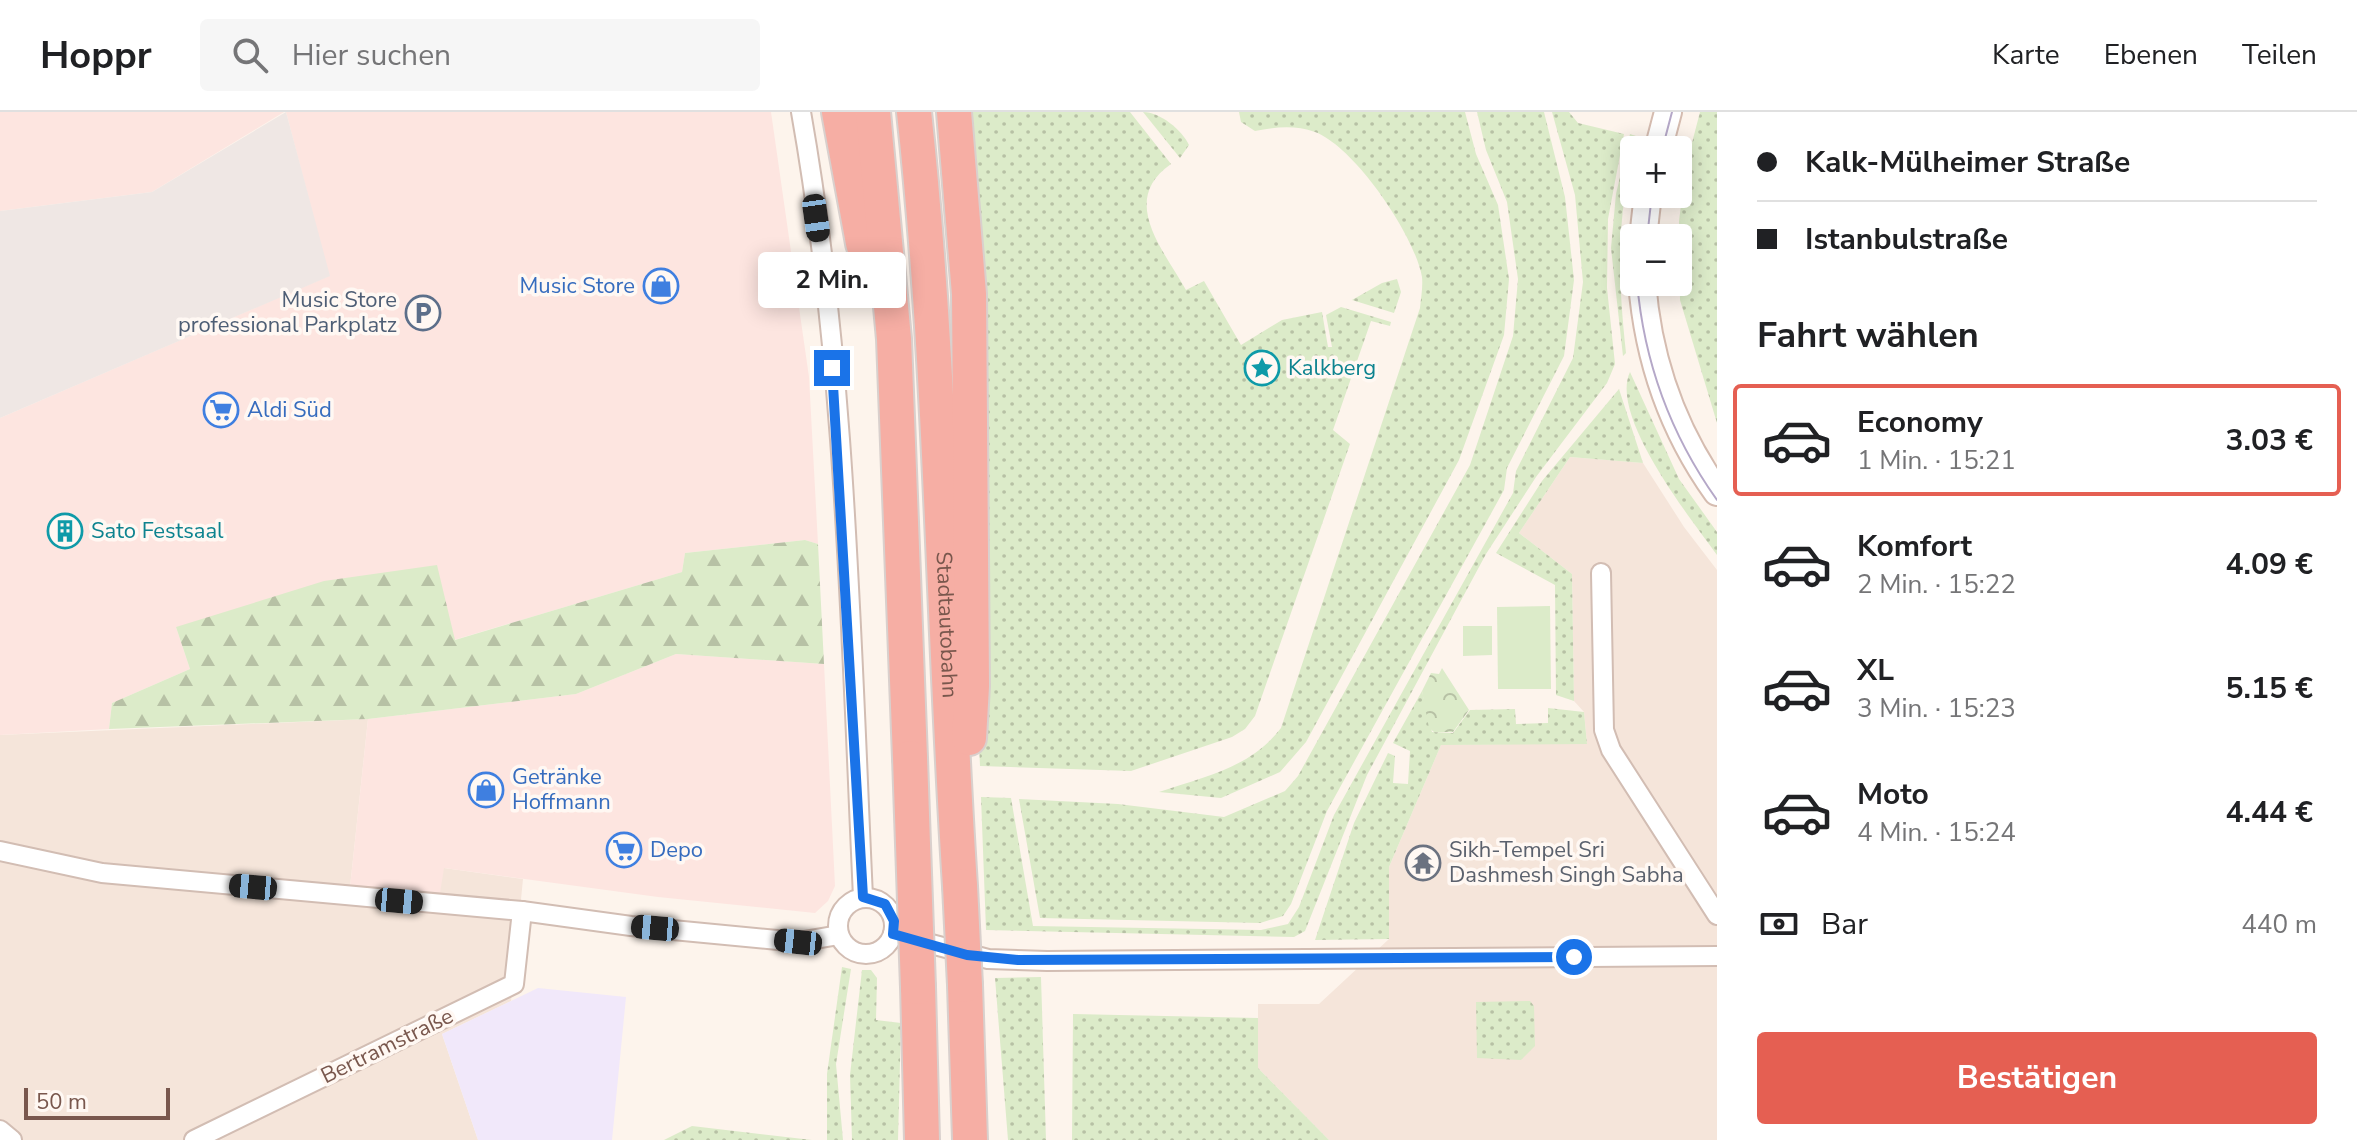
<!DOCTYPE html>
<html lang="de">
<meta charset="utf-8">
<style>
body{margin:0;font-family:"Nunito Sans",sans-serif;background:#f6f6f6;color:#202124;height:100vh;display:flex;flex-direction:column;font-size:30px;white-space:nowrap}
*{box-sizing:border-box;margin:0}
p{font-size:26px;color:#757577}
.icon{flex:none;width:44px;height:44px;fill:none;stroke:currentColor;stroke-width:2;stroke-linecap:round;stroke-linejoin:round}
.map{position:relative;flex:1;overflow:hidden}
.sheet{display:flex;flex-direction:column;background:#fff;width:640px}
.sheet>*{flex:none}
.hud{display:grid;align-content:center;height:176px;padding:0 40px;background:#fff}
.fabs{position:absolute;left:1620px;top:24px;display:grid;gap:16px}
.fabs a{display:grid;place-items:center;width:72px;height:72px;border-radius:8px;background:#fff;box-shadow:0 4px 20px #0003;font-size:40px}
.scale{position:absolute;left:24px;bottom:20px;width:146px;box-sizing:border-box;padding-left:8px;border:4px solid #79574d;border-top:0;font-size:22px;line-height:28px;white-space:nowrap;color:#79574d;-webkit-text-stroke:6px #fff8f3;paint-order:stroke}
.end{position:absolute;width:36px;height:36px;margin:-18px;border:10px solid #1a73e8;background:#fff;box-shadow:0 0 0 4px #fff}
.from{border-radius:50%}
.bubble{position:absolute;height:56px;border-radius:8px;background:#fff;box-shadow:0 4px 20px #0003;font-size:26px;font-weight:700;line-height:56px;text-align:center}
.car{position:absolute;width:24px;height:48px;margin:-24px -12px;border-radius:10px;box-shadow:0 0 6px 2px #0007;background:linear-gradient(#222 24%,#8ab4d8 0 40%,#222 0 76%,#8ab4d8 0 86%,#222 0)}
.hud b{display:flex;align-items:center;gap:28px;height:76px;font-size:30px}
.hud b+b{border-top:2px solid #e0e0e0}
.hud i{width:20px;height:20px;background:#202124}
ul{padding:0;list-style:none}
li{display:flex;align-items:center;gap:24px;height:112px;margin:0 16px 12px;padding:0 24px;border:4px solid transparent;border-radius:8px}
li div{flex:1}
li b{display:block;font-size:30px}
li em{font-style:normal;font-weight:700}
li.active{border-color:#e55f52}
li>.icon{width:72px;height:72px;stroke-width:1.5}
h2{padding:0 40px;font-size:36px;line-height:96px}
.pay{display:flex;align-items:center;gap:20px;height:88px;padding:0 40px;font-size:30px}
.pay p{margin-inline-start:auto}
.button{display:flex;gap:16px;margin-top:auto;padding:16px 40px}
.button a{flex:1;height:92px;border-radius:8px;background:#e55f52;color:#fff;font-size:32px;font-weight:700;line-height:92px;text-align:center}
header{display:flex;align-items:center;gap:48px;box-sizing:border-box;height:112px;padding:0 40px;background:#fff;border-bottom:2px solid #e0e0e0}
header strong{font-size:38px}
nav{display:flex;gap:44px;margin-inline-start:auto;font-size:28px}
.search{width:560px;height:72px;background:#f6f6f6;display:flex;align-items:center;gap:20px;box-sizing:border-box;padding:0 28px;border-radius:8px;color:#757577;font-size:30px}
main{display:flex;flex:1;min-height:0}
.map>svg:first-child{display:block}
.residential{fill:#f5e5da}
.commercial{fill:#fde5e0}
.industrial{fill:#efe7e4}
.education{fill:#f1e8fa}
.grass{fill:url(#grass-dots)}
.forest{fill:url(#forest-firs)}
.park{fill:url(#park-crowns)}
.pitch{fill:#dcebc9}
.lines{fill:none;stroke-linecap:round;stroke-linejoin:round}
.street-casing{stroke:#d2bdb3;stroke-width:22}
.secondary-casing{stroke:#d5bcb0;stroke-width:30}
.highway-casing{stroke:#d9d0cd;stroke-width:38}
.street{stroke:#fff;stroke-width:18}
.secondary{stroke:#fff;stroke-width:26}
.highway{stroke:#f6aea4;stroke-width:34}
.tram{stroke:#b5a8c8;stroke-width:2}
.highway-bridge-casing{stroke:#d9d0cd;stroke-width:38;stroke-linecap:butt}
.highway-bridge{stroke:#f6aea4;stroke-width:34}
.route{stroke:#1a73e8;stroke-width:10}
.labels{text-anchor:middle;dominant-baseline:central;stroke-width:7;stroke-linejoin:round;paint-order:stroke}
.shop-label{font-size:22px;fill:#366cbe;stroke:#fff8f3;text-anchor:start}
.service-label{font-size:22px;fill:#4e5e75;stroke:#fff8f3;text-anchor:end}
.culture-label{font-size:22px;fill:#0d838f;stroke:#fff8f3;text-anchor:start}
.street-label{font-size:22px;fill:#79574d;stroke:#fff8f3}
.worship-label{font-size:22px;fill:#5b616d;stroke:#fff8f3;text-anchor:start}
</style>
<header>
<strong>Hoppr</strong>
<div class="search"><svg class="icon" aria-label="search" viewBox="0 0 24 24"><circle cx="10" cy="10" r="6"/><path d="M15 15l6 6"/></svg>Hier suchen</div>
<nav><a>Karte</a><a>Ebenen</a><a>Teilen</a></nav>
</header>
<main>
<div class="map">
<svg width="1717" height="1028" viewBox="0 0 1717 1028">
<defs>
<pattern id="grass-dots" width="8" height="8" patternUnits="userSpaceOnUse" patternTransform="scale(2)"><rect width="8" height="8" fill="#dcebc9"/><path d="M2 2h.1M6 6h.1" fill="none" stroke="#b7c1a5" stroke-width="1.8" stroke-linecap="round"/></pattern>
<pattern id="forest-firs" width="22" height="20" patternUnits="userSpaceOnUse" patternTransform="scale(2)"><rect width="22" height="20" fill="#dcebc9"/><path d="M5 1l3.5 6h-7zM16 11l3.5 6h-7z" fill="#b7c1a5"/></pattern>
<pattern id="park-crowns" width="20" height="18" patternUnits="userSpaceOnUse" patternTransform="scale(2)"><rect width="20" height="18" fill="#dcebc9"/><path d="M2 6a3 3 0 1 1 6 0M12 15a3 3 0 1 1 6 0" fill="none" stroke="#b7c1a5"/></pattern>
</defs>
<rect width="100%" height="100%" fill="#fdf4ec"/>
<g class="residential">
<polygon points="1570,345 1643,351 1684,415 1717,458 1717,1028 1329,1028 1258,956 1258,892 1319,892 1389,827 1389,755 1441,633 1587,631 1584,600 1574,589 1572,462 1519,421"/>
<polygon points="368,607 350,775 444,756 523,767 511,889 442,922 478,1028 0,1028 0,623"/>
</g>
<g class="commercial">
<polygon points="0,0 284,0 152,80 0,99"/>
<polygon points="286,0 771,0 809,265 818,432 805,428 685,441 682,460 454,528 176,515 190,557 112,591 109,617 0,623 0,306 329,164"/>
<polygon points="676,542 824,552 835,774 828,789 815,801 658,785 444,756 440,781 350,775 368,607 576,582"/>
</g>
<polygon class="industrial" points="286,0 330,164 0,306 0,99 152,80"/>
<polygon class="education" points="538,876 626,885 612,1028 478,1028 442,922"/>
<g class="grass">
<path d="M964,0H1130L1171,52C1119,88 1163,137 1186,178L1204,169L1241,233L1282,208L1322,200L1328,235H1332L1326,203L1341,195L1391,210L1390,214L1371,209L1333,318L1350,332L1255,604L1245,617L1232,625L1131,659L980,654L979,632L987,631L979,190Z"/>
<path d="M1143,0C1160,0 1182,18 1189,33L1180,46Z"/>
<path d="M1239,0H1465L1476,42L1498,93L1509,167L1504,223L1459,348L1306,630L1280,660L1221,686L1159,680C1206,664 1250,656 1281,616L1420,196C1421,186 1423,175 1422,165C1415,124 1355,35 1315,20C1295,13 1276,15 1255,19L1241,10Z"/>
<polygon points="1477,0 1544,0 1565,85 1574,168 1564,244 1507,356 1504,378 1327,699 1291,792 1283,804 1260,811 1040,806 1019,687 1118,692 1224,705 1285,679 1298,664 1470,353 1513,224 1518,167 1507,90 1486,38"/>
<polygon points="1552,0 1569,0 1578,11 1624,22 1608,107 1607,176 1615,252 1607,271 1536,365 1486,442 1367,663 1305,819 1294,825 986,818 981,685 1011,686 1033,814 1261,818 1288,812 1299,795 1334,703 1513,381 1516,359 1573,246 1583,170 1575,83"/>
<polygon points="1700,0 1717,0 1717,311 1680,188 1679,109 1686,54"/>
<path d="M1630,22L1636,24C1617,106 1617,156 1626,241L1623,244L1611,136L1616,82Z"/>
<polygon points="1397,167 1401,180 1394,201 1352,188 1382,171"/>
<path d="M1630,260L1679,367L1717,420V443C1691,407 1609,304 1630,260Z"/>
<polygon points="1619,277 1643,351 1570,345 1519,421 1572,462 1574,589 1556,583 1555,473 1496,441 1542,369"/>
<polygon points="1422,579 1432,620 1453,621 1470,598 1515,597 1516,612 1548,611 1548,596 1584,600 1587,632 1441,633 1389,755 1389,827 1315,828 1354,711 1388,641 1395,644 1393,671 1408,672 1410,639 1393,631"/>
<polygon points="842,855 851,857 836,952 843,1028 827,1028 827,962"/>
<polygon points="862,858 871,858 877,866 876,908 901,911 898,1028 852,1028 850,963"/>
<polygon points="1041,865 1046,1028 1008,1028 995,866"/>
<polygon points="1530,889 1534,894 1535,934 1521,948 1477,946 1476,890"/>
<polygon points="1073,902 1258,906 1258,956 1329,1028 1072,1028"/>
<polygon points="692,1014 812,1028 664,1028"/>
</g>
<polygon class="forest" points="805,428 818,432 824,552 676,542 576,582 368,607 109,617 112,591 190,557 176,515 324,469 437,453 455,528 682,460 685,441"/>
<polygon class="park" points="1442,556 1469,598 1453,620 1434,620 1429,616 1422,579 1431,561 1439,562"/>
<g class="pitch">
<polygon points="1550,494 1551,577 1498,577 1497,495"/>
<polygon points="1463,514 1492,514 1492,543 1463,544"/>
</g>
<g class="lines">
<g class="street-casing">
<g id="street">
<path d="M801,0C846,253 851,529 863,785"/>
<polyline points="1601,461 1604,618 1611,638 1717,803"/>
<polyline points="0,739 102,761 522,799 631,814 798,830 839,823"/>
<circle cx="866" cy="814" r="28"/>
<polyline points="893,822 988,847 1047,849 1717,844"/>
<polyline points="0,1018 12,1028"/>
<polyline points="194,1028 514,872 522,799"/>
</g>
</g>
<g class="secondary-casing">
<g id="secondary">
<polyline points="1658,38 1668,0"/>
<polyline points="1643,126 1648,82"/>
<path d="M1642,170C1648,248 1672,317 1717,380"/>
</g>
</g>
<g class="highway-casing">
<g id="highway">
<polyline points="839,0 863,131 877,175"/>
<polyline points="873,0 894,227 910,646"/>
<path id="s1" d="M914,0C942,257 943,516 960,774"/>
<polyline points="954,0 969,182 972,574 969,626"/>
<polyline points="965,873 970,1028"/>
<polyline points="918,875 922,1028"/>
</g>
</g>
<use href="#street" class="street"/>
<use href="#secondary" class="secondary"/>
<use href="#highway" class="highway"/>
<g class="tram">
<polyline points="1662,38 1672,0"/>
<polyline points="1647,126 1652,82"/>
<path d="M1637,170C1644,251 1670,322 1717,388"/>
</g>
<g class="highway-bridge-casing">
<g id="highway-bridge">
<polyline points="910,646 918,875"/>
<polyline points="960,774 965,873"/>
</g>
</g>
<use href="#highway-bridge" class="highway-bridge"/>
</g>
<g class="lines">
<polyline class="route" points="832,256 863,785 885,792 894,809 893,822 967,843 1018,848 1574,845"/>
</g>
<defs>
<g id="shop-ring" transform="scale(1.8)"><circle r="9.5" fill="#fff8f3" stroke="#3f7fe0" stroke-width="1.5"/><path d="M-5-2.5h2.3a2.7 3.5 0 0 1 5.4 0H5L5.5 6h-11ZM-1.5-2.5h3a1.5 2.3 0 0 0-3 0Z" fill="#3f7fe0"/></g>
<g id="parking-ring" transform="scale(1.8)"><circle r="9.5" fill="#fff8f3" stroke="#5c6f8a" stroke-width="1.5"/><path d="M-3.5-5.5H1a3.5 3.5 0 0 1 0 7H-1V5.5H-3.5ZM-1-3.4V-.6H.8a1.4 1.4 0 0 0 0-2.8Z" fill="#5c6f8a"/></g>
<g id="sight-ring" transform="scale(1.8)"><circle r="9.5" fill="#fff8f3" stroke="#0f9aa8" stroke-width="1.5"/><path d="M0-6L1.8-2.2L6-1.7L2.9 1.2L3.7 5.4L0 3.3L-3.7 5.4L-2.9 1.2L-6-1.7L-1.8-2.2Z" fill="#0f9aa8"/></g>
<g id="supermarket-ring" transform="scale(1.8)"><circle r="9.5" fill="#fff8f3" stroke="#3f7fe0" stroke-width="1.5"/><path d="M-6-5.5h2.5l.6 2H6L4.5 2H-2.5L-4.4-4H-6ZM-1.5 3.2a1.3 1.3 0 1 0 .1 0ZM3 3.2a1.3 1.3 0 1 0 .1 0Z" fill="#3f7fe0"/></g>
<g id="building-ring" transform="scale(1.8)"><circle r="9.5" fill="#fff8f3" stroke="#0f9aa8" stroke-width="1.5"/><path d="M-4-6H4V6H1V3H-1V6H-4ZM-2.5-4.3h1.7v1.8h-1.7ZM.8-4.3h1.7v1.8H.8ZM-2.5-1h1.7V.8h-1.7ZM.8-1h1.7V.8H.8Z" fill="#0f9aa8"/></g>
<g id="temple-ring" transform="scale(1.8)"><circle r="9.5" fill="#fff8f3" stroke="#6b7280" stroke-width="1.5"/><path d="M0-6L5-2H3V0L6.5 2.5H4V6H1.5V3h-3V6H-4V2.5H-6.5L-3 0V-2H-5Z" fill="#6b7280"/></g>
</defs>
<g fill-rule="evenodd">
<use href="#shop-ring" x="661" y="174"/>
<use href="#parking-ring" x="423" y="201"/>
<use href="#sight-ring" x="1262" y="256"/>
<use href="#supermarket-ring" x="221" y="298"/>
<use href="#building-ring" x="65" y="419"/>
<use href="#shop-ring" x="486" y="678"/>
<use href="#supermarket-ring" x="624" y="738"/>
<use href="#temple-ring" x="1423" y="751"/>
</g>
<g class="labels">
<g class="shop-label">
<text x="635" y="174" text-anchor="end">Music Store</text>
<text x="247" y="298">Aldi Süd</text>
<text x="512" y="665">Getränke<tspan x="512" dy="25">Hoffmann</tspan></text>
<text x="650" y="738">Depo</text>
</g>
<g class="service-label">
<text x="397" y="188">Music Store<tspan x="397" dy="25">professional Parkplatz</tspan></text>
</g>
<g class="culture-label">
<text x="1288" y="256">Kalkberg</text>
<text x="91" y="419">Sato Festsaal</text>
</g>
<g class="street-label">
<text stroke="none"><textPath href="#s1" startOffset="514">Stadtautobahn</textPath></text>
<text transform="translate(387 934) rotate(-26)">Bertramstraße</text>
</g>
<g class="worship-label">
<text x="1449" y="738">Sikh-Tempel Sri<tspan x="1449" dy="25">Dashmesh Singh Sabha</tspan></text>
</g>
</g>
</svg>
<div class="fabs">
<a>+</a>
<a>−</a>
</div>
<div class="scale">50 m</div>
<i class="end from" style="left:1574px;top:845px"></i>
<i class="end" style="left:832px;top:256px"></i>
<div class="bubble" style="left:758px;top:140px;width:148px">2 Min.</div>
<i class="car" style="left:816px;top:106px;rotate:172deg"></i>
<i class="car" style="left:253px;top:775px;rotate:275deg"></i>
<i class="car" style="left:399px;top:789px;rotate:95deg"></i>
<i class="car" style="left:655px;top:816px;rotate:275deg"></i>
<i class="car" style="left:798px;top:830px;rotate:276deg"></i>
</div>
<section class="sheet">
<div class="hud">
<b><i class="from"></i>Kalk-Mülheimer Straße</b>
<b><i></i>Istanbulstraße</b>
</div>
<h2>Fahrt wählen</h2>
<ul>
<li class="active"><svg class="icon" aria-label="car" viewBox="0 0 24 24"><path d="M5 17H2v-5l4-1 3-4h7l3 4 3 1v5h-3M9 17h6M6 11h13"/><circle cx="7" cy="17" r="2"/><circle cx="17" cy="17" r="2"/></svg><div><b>Economy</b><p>1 Min. · 15:21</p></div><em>3.03 €</em></li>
<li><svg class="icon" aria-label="car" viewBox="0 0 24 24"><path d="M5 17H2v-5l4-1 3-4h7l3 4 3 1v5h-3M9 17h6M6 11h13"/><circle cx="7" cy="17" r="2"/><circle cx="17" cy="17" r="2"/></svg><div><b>Komfort</b><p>2 Min. · 15:22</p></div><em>4.09 €</em></li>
<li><svg class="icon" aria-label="car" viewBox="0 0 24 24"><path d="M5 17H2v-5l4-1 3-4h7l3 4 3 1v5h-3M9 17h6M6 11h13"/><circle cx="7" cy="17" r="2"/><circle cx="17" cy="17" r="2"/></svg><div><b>XL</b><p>3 Min. · 15:23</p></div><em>5.15 €</em></li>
<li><svg class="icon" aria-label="car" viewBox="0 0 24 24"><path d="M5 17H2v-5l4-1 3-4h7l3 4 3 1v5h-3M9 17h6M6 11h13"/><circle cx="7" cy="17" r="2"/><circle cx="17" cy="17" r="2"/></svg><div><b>Moto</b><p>4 Min. · 15:24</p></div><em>4.44 €</em></li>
</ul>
<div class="pay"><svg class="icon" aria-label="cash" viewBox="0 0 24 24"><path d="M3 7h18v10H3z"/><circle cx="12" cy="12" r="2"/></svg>Bar<p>440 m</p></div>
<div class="button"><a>Bestätigen</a></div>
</section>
</main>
